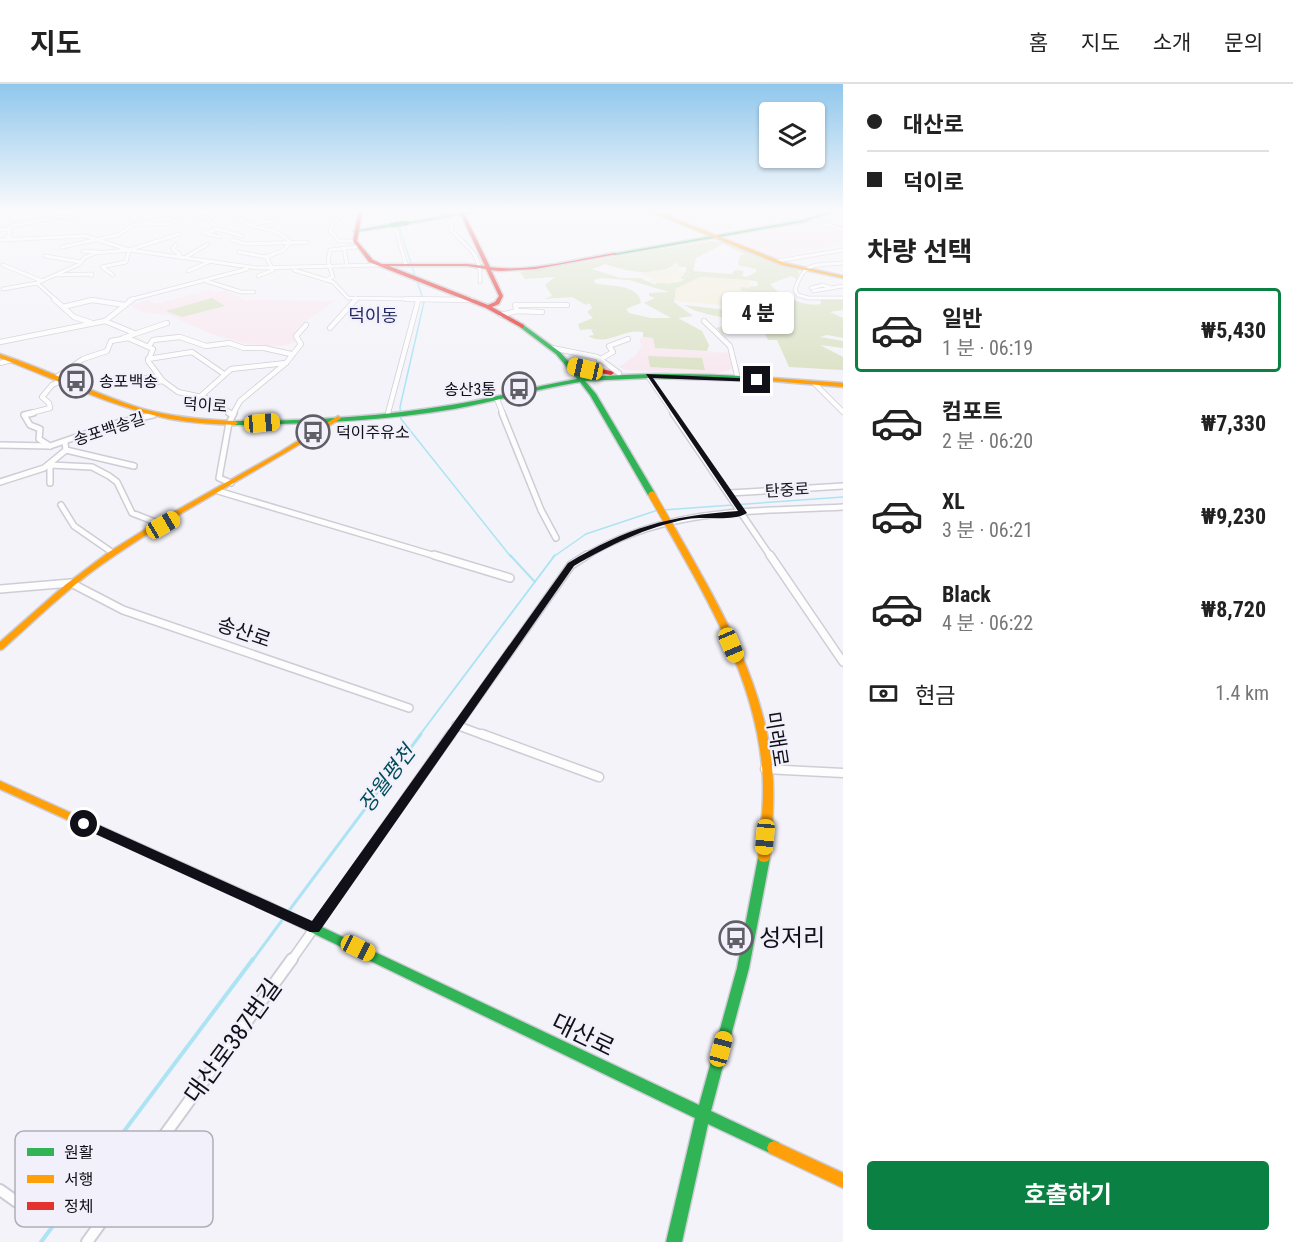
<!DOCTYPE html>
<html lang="ko">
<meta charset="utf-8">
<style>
body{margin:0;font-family:"Roboto Condensed","Noto Sans KR",sans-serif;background:#f6f6f6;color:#222;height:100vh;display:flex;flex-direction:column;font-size:22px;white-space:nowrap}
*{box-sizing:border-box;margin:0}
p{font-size:20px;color:#767676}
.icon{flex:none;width:33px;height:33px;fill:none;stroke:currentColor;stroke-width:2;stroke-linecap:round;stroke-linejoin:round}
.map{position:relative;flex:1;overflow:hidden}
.sheet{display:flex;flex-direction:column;background:#fff;width:450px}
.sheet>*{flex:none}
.hud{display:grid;align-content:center;height:132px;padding:0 24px;background:#fff}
.controls{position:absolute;left:759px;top:18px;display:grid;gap:12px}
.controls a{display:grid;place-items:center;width:66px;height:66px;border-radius:6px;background:#fff;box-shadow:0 2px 4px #0004;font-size:30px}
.end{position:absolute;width:27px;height:27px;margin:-14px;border:8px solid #111018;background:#fff;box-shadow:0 0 0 3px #fff}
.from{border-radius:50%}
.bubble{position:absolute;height:42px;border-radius:6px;background:#fff;box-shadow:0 2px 4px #0004;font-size:20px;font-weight:700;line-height:42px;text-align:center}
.car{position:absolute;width:18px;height:36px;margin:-18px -9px;border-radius:8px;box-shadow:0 0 4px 2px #0007;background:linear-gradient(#f5c518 24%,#345 0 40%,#f5c518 0 76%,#345 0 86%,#f5c518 0)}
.hud b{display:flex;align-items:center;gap:21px;height:57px;font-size:22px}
.hud b+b{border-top:2px solid #e0e0e0}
.hud i{width:15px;height:15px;background:#222}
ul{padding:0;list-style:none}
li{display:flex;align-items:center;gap:18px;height:84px;margin:0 12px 9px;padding:0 12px;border:3px solid transparent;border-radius:6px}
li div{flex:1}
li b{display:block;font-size:22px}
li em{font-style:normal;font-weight:700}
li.on{border-color:#0b8043}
li>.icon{width:54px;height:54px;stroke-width:1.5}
h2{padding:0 24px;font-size:27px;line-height:72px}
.pay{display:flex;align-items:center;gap:15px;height:66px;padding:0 24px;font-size:22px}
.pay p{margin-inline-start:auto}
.primary-button{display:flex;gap:12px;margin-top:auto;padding:12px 24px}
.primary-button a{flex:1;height:69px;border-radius:6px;background:#0b8043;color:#fff;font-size:24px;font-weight:700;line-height:69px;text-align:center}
header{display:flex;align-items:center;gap:36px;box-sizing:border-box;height:84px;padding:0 30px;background:#fff;border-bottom:2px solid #e0e0e0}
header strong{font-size:28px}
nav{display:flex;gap:33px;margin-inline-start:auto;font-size:21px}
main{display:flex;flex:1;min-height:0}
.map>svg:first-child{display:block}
.education{fill:#f8e9f0}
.green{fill:#dce3c8;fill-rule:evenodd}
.sand{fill:#f3eedc}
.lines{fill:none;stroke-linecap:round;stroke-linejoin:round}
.stream-far3{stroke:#ade4f3;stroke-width:1.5}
.stream-far2{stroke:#ade4f3;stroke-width:2}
.stream-far1{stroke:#ade4f3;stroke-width:3}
.stream{stroke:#ade4f3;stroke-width:4}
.street-tunnel{stroke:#d2d1d7;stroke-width:3;stroke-dasharray:3 1.5;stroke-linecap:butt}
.street-far5-casing{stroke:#cecdd5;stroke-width:4.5}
.street-far4-casing{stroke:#cecdd5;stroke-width:6}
.street-far3-casing{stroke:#cecdd5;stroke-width:8}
.street-far2-casing{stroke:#cecdd5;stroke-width:10}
.street-far1-casing{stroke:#cecdd5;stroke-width:11}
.street-casing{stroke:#cecdd5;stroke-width:14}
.fast-casing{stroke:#cecdd5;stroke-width:3}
.slow-casing{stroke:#cecdd5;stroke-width:3}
.jam-casing{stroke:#cecdd5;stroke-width:3}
.street-far5{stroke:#fdfdfe;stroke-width:3}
.street-far4{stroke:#fdfdfe;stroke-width:4.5}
.street-far3{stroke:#fdfdfe;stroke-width:5}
.street-far2{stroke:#fdfdfe;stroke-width:7}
.street-far1{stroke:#fdfdfe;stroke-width:8}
.street{stroke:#fdfdfe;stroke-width:10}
.fast{fill:#30b455;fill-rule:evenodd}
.slow{fill:#ff9f0a;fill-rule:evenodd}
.jam{fill:#e5322d;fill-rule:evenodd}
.fast-bridge-casing{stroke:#cecdd5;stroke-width:6;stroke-linecap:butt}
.slow-bridge-casing{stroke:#cecdd5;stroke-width:9;stroke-linecap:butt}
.fast-bridge{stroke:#30b455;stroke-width:4.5}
.slow-bridge{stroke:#ff9f0a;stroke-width:7}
.route{fill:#111018}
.labels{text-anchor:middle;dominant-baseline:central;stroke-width:4.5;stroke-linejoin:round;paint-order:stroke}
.far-poi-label{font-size:16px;fill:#111018;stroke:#f2f1fb;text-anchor:start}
.far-street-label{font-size:16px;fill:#111018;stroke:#f2f1fb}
.far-quarter-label{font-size:18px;fill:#252c65;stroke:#f2f1fb}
.street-label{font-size:20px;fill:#111018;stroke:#f2f1fb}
.water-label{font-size:21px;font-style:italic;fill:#004d5a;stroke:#f2f1fb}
.near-poi-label{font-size:24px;fill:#111018;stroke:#f2f1fb;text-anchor:start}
.near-street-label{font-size:24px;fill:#111018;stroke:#f2f1fb}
.key{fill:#f2f1fb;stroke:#aeaeb7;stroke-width:1.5}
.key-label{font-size:16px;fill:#111018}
</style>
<header>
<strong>지도</strong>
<nav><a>홈</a><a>지도</a><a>소개</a><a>문의</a></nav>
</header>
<main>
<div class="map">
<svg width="843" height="1158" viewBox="0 0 843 1158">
<rect width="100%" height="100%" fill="#f4f3f9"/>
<g class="education">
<polygon points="813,137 843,148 843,160 777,174 726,154"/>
<polygon points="209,206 215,208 226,206 244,216 335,217 297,244 294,252 297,258 282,262 246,260 209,249 169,231 145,229 129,221 148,216 155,220"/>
<polygon points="640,254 653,254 655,264 730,269 731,285 715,290 626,286 619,283 635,272 641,264"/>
</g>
<g class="green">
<path d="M712,157L722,158L799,187L797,195L791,192L770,200C781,213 803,223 821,220L820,215L843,216V226L830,228L843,234V254L827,251L820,253L843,257V264L820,261L843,273V286L789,283L777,256H768L765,250H723L716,244L732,240L731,235C714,231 699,230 684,221L727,226L741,223L742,212L765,213L764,209L741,207L740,203L758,202L757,197L700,193L676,205L674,218L693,232L678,234L702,247L709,261L707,267L655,264L653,254L643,253V248C623,244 607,263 588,252L594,251L591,245L580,246L578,240L593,234L587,228L592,224L589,219L586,221L572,213L544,215L552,212L545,201L555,193L525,195L520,188ZM723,160L745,170L740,171L738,181L756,185V188L746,193L742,191L744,187L735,186L732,190L693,187L696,174ZM677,179L679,183H686V187L680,194L684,196C674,201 665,197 655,199L656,201L640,194H620L592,185L605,180C626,187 658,195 677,179ZM601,194L629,196L669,208L649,209V212L655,214L644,219L671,234H651L629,229L626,225L641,219C639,199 607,203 595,199L594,196Z"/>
<polygon points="212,214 225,222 182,233 166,227"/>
<polygon points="648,272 702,274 705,286 650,283"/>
</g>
<g class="sand">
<path d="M677,178L679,187H684V191L670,200C664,198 656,199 650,197L654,195L640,189L668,185Z"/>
<polygon points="700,193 749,196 750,204 740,203 742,223 675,217 676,205"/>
</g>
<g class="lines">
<g class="stream-far3">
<polyline points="393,125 424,218 400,323 401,335 511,473"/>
<polyline points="663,426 843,413"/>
<polyline points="553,473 586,450 658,426"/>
</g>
<g class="stream-far2">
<polyline points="510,471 535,498"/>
<polyline points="419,652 555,471"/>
</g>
<g class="stream-far1">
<polyline points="288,828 421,650"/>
<polyline points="252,877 283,835"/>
</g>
<polyline class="stream" points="41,1158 253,875"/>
<polyline class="street-tunnel" points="452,127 456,134"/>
<g class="street-far5-casing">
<g id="street-far5">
<polyline points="184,125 253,125"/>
<polyline points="285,125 285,128"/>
<polyline points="349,125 332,140 330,147 339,157 354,157"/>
<polyline points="390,125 406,181"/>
<path d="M242,126L240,136C260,149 271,139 290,158L284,166L266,173L273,186L258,192"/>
<polyline points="194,134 206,133 218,145 242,152"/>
<path d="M456,134L451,140L452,147C468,164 482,170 480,198"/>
<polyline points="813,135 843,146"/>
<polyline points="145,140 167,140 200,128"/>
<polyline points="250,141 272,137"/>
<polyline points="0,145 9,146"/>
<polyline points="218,145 204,149 220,153"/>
<polyline points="11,154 7,153 10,150 8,144 12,142 58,133 74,134"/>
<polyline points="0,156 86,152 129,166 257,184 379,181"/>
<polyline points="232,156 246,160 307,158"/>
<polyline points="176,160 173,165 180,171 178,172"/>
<polyline points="62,163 118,151 132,142 165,134 171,125"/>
<polyline points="344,164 347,182"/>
<polyline points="83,167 98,168"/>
<polyline points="239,168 266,173"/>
<polyline points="45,172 81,178"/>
<polyline points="186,173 208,160"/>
<polyline points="777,177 843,166"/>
<path d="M843,179C815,182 804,176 795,206L798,211L808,214H843"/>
<polyline points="3,181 42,197"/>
<polyline points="294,186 333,198 348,214 472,216"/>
<polyline points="188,187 211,177"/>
<polyline points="57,191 92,190 91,192"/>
<polyline points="113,191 102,183 126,178 129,166"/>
<polyline points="328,195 333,193 328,178 330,166 356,163"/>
<polyline points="206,197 241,208 254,208"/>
<polyline points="37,199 56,216"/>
<polyline points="811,204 823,201 831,204"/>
<polyline points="3,205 37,199 80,180 84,174 95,169 129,166 179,150"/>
<polyline points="813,207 843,202"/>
<polyline points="90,216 95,216"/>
<polyline points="129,216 247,185"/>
</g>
</g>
<g class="street-far4-casing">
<g id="street-far4">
<polyline points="54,215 74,233 92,239"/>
<polyline points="406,215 472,216"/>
<polyline points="63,223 92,216 125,221"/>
<polyline points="517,227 515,221 567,221"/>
<polyline points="501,231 517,227 542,228"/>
<polyline points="105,237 134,249"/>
<polyline points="704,237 730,262 738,295"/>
<polyline points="330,244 356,215"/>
<polyline points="123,254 167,239"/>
<polyline points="0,258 105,237 133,215"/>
<polyline points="149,262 153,256 180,253 206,262 229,259 244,264 264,264 291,270"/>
<polyline points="552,264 597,273 619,289"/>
<polyline points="148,275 192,268 224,290"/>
<polyline points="599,276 613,268 609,262 628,255"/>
<polyline points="0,279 11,276"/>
<polyline points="648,292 674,330"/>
<polyline points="55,294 83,275 107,267 111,257 128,254 153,265 148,277 163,297 178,308 206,314 232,330"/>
<polyline points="146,294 159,292"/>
<polyline points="149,299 163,297"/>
<polyline points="815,300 843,328"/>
<polyline points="201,312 231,285 286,279"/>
<polyline points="497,315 503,330"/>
<polyline points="388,329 418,217"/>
<polyline points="27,330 50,324 49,319 42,313 52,301 61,297"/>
<polyline points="233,330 240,317 286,279 301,260 296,252 306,241"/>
</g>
</g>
<g class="street-far3-casing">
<g id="street-far3">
<polyline points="33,329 24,331 30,341 40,345 39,355 50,362"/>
<polyline points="229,329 233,331"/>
<polyline points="502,329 541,426 556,454"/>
<polyline points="673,329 771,473"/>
<polyline points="65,359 66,366 134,382"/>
<polyline points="0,361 50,362 117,339 153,331"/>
<polyline points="0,398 44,384 66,366"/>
<polyline points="50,399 50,381 92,383 109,392 117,398 132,429 163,441"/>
<polyline points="231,399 219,394 229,339 234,329"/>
<polyline points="218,407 439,473"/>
<polyline points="730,409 843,402"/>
<polyline points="61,421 74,442 113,469"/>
<path d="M584,473C666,423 751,428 843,423"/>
</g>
</g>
<g class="street-far2-casing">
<g id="street-far2">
<polyline points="434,471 510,494"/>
<polyline points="770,471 843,578"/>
<polyline points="0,505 71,499 123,526 409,624"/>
<polyline points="456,641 486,652"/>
<polyline points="450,652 571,481 587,471"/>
</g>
</g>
<g class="street-far1-casing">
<g id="street-far1">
<polyline points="482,650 599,693"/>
<polyline points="765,685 843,689"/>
<polyline points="291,877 451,650"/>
</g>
</g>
<g class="street-casing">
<g id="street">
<polyline points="0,1106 17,1118"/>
<polyline points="87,1158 292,875"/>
</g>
</g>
<g class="fast-casing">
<g id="fast">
<polygon points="484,125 494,125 407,140 405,139"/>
<polygon points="836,125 842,125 804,138 615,171 613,170 803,136"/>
<polygon points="392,140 393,142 355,148 353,147"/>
<path d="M522,240L560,268L583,294C642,288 701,290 760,293L763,295L760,297L649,294L585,297L596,310L656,411L652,413L648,411L590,311L580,298C537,305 496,317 454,325C382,337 308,340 235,341L232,339L235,337C307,337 379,333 451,321C493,315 535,302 577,295L556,270L520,243V241Z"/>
<polygon points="764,770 768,771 770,774 749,884 711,1027 779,1059 781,1064 779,1069 774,1071 708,1040 682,1158 666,1158 695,1034 263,825 261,822 263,819 267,817 271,819 699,1021 737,884 758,774 760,771"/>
</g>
</g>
<g class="slow-casing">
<g id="slow">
<polygon points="644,125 650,125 785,179 843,192 843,194 782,181"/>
<path d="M0,270C49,286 94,310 143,325C173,333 204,336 235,337L238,339L235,341C213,340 192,339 170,335C111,323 56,295 0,274Z"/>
<polygon points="760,293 843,299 843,303 758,296 758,294"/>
<path d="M338,332L341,334L340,335C262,386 177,427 101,481C66,506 35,536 3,565L0,566V558L65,501L109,468L165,433L280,368Z"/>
<path d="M668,442H671L675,444C717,518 764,596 772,683C775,713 772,744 770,774L768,777L764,778L760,777L758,774C761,744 765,712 762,682C754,595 709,518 667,444Z"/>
<polygon points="0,697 271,819 273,822 271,825 267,827 263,825 0,705"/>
<polygon points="774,1057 843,1089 843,1104 769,1069 767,1064 769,1059"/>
</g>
</g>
<g class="jam-casing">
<g id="jam">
<path d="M359,125H363L357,157L373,176L382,180H467L485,182L458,125H462L490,183C529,189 576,175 615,169L617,170L535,185L500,187L491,186L503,212L499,220L492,223L524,241V243L522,244L486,224L369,178L353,157ZM389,182H467L486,185L499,212L495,218L488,221Z"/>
<polygon points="571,280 611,287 614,289 611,291 569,283 569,281"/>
</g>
</g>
<use href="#street-far5" class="street-far5"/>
<use href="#street-far4" class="street-far4"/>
<use href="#street-far3" class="street-far3"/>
<use href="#street-far2" class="street-far2"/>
<use href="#street-far1" class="street-far1"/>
<use href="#street" class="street"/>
<use href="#fast" class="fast"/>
<use href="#slow" class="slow"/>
<use href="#jam" class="jam"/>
<g class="fast-bridge-casing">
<polyline id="fast-bridge" points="392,141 407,139"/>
</g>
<g class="slow-bridge-casing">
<polyline id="slow-bridge" points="652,411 671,444"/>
</g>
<use href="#fast-bridge" class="fast-bridge"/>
<use href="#slow-bridge" class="slow-bridge"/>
</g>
<linearGradient id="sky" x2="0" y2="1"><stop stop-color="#90c7ec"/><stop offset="0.44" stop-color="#fafafc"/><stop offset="1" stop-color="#fafafc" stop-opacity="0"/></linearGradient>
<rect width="843" height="287" fill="url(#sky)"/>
<path class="route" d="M646,290L759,295L757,298L653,294L747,429C733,438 705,432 688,435C646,443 610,461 574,482L319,848H310L80,743V736H88L312,837L568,479C628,443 668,432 738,427Z"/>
<defs>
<g id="bus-ring" transform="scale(1.725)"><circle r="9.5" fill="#f2f1fb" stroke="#605f67" stroke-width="1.5"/><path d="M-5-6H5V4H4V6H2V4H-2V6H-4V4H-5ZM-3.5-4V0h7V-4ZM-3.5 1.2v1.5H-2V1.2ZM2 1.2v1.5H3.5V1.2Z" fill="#605f67"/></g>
</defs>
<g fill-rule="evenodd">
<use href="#bus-ring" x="76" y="297"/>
<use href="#bus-ring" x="519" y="305"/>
<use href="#bus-ring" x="313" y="348"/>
<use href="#bus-ring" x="736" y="854"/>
</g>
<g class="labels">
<g class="far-poi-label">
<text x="99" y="297">송포백송</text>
<text x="496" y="305" text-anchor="end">송산3통</text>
<text x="336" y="348">덕이주유소</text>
</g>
<g class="far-street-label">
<text transform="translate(205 321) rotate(4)">덕이로</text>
<text transform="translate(109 345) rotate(-18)">송포백송길</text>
<text transform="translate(787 406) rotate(-3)">탄중로</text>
</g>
<g class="far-quarter-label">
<text x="373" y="231">덕이동</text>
</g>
<g class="street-label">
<text transform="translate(244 548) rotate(19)">송산로</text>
<text transform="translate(777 655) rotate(81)">미래로</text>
</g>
<g class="water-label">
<text transform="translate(387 695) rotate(-53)">장월평천</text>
</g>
<g class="near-poi-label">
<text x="759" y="854">성저리</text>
</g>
<g class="near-street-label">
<text transform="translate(583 951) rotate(26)">대산로</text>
<text transform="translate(233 957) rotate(-54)">대산로387번길</text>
</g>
</g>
<rect x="15" y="1047" width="198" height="96" rx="9" class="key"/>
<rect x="27" y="1064" width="27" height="8" fill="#30b455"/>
<rect x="27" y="1091" width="27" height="8" fill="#ff9f0a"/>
<rect x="27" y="1118" width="27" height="8" fill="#e5322d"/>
<g class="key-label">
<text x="64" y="1074">원활</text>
<text x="64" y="1101">서행</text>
<text x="64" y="1128">정체</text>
</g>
</svg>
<div class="controls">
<a><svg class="icon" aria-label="layers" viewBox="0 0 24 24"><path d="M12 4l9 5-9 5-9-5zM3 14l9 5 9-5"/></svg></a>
</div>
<i class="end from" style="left:84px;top:740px"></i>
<i class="end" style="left:757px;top:296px"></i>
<div class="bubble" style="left:722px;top:208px;width:72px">4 분</div>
<i class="car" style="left:585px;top:285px;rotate:283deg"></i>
<i class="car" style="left:262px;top:339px;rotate:85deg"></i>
<i class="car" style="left:163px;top:441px;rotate:60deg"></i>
<i class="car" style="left:731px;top:561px;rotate:157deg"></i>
<i class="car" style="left:765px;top:753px;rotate:185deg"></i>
<i class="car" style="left:358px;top:864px;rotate:116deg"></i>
<i class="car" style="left:721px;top:965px;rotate:15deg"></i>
</div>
<section class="sheet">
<div class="hud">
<b><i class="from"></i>대산로</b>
<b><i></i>덕이로</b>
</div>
<h2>차량 선택</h2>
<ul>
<li class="on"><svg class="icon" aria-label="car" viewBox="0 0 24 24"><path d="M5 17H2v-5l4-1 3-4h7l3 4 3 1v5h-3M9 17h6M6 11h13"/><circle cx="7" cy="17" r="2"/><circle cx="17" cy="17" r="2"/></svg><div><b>일반</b><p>1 분 · 06:19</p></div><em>₩5,430</em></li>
<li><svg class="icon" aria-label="car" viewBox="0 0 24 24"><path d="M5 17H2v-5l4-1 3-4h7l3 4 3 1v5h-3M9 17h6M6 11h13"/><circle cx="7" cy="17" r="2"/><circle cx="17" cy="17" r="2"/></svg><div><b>컴포트</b><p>2 분 · 06:20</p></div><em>₩7,330</em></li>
<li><svg class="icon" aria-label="car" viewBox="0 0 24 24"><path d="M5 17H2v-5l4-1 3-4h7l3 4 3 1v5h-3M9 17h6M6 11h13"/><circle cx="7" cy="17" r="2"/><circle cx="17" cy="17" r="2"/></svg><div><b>XL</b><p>3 분 · 06:21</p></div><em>₩9,230</em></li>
<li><svg class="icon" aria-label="car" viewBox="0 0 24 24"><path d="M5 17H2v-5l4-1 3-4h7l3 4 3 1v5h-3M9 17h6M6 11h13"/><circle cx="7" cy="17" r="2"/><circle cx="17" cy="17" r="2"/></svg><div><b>Black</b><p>4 분 · 06:22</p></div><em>₩8,720</em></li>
</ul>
<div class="pay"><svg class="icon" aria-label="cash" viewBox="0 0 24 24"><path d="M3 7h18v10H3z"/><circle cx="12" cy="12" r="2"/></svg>현금<p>1.4 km</p></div>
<div class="primary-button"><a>호출하기</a></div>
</section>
</main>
